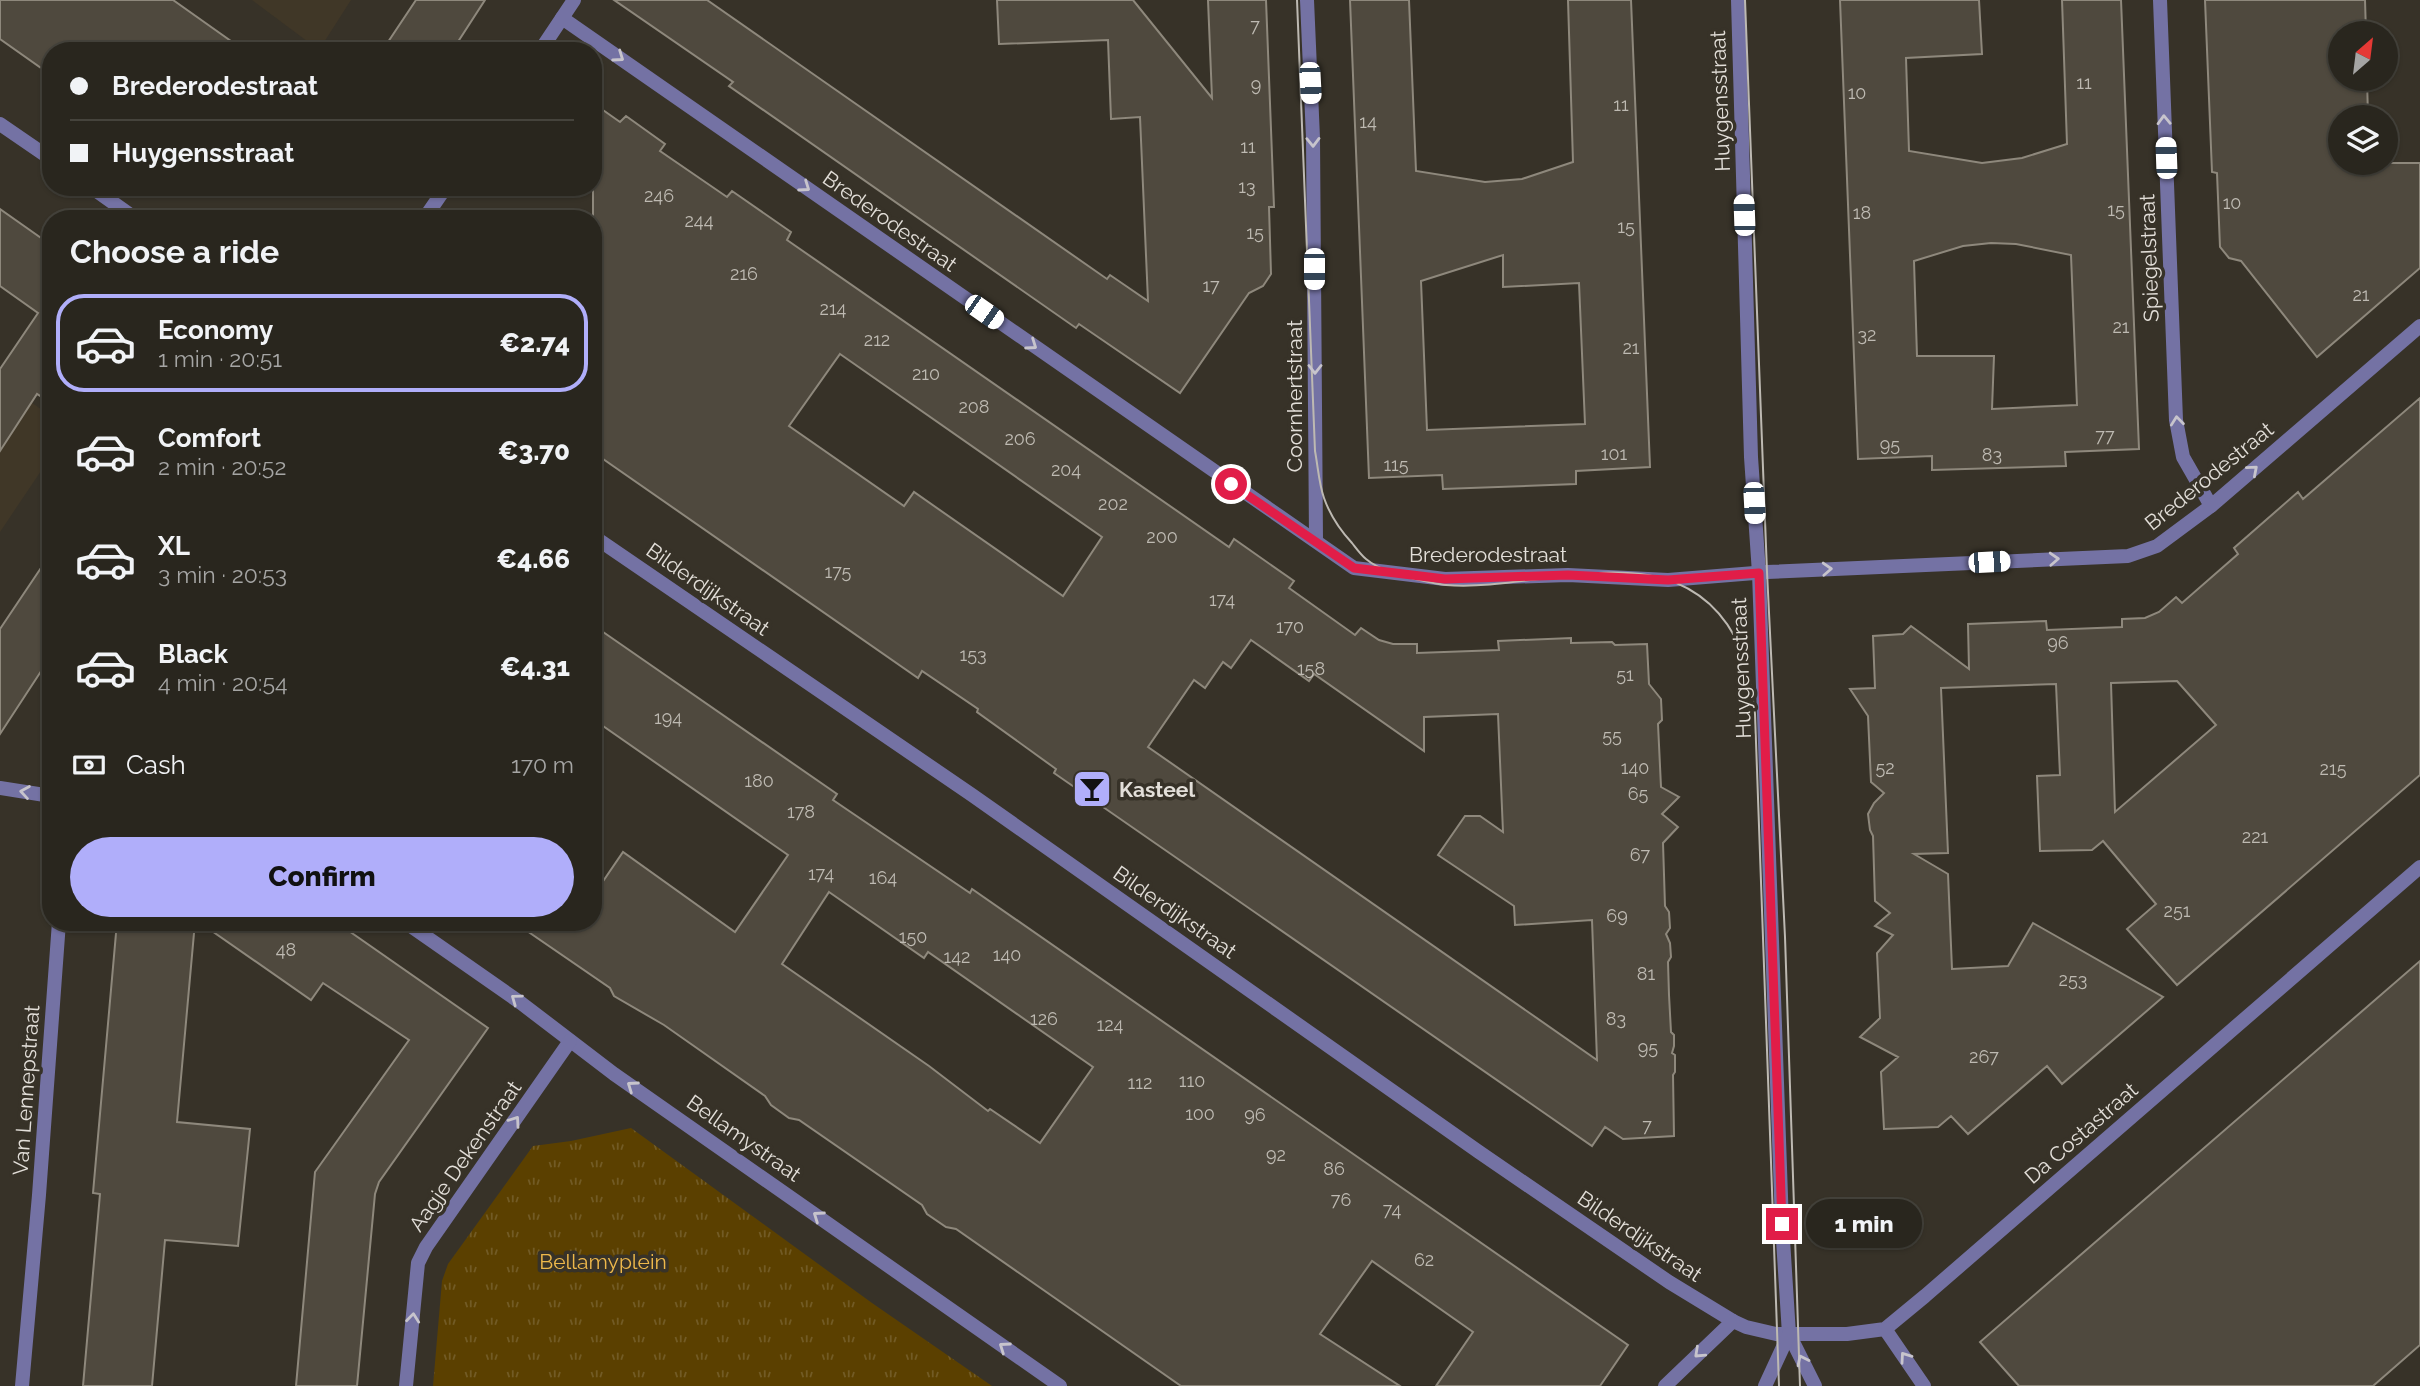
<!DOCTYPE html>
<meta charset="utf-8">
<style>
body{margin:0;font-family:Raleway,sans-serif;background:#312e27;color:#f1f3f6;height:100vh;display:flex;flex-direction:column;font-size:26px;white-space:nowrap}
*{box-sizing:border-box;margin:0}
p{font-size:23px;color:#a5a5a4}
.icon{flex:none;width:38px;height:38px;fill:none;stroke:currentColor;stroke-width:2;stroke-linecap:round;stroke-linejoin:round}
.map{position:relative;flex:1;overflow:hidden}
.panel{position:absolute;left:42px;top:210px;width:560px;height:721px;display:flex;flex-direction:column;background:#29261e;border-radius:28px;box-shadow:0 2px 5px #0004,0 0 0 2px #45433c}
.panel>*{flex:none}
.guide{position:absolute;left:42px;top:42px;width:560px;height:154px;border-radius:28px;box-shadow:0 2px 5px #0004,0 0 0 2px #45433c;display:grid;align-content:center;height:154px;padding:0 28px;background:#29261e}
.needle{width:46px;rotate:28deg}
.tools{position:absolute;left:2328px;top:21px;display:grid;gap:14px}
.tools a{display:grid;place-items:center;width:70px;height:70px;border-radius:50%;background:#29261e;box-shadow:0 2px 5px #0004,0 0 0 2px #45433c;font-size:35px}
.end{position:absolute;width:32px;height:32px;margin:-16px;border:9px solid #e11d48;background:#fff;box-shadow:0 0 0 4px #fff}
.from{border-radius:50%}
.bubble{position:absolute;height:49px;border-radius:24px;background:#29261e;box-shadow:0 2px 5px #0004,0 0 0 2px #45433c;font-size:23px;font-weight:800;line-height:49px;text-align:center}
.car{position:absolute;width:21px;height:42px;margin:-21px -10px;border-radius:9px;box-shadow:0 0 5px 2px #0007;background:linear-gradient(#fff 24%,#345 0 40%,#fff 0 76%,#345 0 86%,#fff 0)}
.guide b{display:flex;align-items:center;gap:24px;height:66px;font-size:26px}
.guide b+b{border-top:2px solid #45433c}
.guide i{width:18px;height:18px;background:#f1f3f6}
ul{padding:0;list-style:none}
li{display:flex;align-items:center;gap:21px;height:98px;margin:0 14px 10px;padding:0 14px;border:4px solid transparent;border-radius:28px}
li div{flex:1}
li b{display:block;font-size:26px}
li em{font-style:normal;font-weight:800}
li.on{border-color:#b0aefa}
li>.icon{width:63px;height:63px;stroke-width:1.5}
h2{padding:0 28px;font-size:32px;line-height:84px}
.pay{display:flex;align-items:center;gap:18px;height:77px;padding:0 28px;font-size:26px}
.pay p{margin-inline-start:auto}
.action{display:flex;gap:14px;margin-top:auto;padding:14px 28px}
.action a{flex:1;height:80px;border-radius:42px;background:#b0aefa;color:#111;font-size:28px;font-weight:800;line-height:80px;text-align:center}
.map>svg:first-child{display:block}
.built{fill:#403727}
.park{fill:url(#park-tufts)}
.building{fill:#4f493e;stroke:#8e887c;stroke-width:2;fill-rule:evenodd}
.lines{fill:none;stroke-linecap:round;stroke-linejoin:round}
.street{stroke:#7472a4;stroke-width:14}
.tram{stroke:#bdb9b2;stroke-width:2}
.oneway{stroke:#c7c4cc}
.route{stroke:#e11d48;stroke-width:9}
.labels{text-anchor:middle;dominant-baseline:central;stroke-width:7;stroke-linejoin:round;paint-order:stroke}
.number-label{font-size:18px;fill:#bebab2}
.street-label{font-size:21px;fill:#e3dfd9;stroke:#373228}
.poi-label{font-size:21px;font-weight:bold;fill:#e3dfd9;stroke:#373228;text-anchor:start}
.park-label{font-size:21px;fill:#edb84b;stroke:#373228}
</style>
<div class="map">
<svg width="2420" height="1386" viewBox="0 0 2420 1386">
<defs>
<pattern id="park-tufts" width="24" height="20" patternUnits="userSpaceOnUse" patternTransform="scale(1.75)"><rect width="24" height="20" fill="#5b4000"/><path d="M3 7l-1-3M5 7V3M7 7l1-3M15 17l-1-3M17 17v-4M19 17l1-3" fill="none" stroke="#725b25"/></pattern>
</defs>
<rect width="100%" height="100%" fill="#373228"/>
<g class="built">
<polygon points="252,0 351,0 319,50"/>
<polygon points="0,381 51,416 51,456 0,532"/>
</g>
<polygon class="park" points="631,1128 872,1303 992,1386 433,1386 442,1281 448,1264 533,1146 571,1141"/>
<g class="building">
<polygon points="0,0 173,0 245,51 51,51 51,75 0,39"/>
<polygon points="416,0 485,0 452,51 382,51"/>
<polygon points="614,0 707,0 1107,279 1110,275 1148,301 1140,117 1111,119 1108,40 999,44 997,0 1133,0 1212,98 1208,0 1266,0 1274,207 1269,207 1271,274 1263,286 1249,293 1180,393 1079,324 1076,328 729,86 733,82"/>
<path d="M1350,0H1409L1416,171L1485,182L1522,179L1573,162L1568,0H1631L1650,467L1576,471V484L1443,489L1442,475L1369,478ZM1503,255V287L1579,283L1585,424L1427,430L1421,281Z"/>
<path d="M1840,0H1979L1982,54L1906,58L1909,151L1982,163L2022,158L2067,144L2062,0H2121L2139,449L2065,452L2066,466L1932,470V456L1858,459ZM1991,243L2016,244L2071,255L2077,405L1992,409L1994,356H1917L1914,261L1963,246Z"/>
<polygon points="2205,0 2365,0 2366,33 2340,33 2340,79 2367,79 2368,117 2340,117 2340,163 2420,163 2420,268 2317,357 2241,261 2229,258 2220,247 2217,173 2212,172"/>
<path d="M593,103L620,122L626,116L665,144L660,151L727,197L732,191L791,232L787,240L1229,547L1234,539L1294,581L1289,588L1355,635L1361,628L1379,640L1393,644H1417V653L1499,650L1498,641L1571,638V643L1612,642L1615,645L1647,644L1649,684L1661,699L1662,720L1658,724L1661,787L1679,797L1662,814L1678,827L1663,843L1665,906L1669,912L1670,928L1666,934L1670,943L1671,957L1668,962L1669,995L1671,1032L1674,1035V1046L1672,1053L1675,1055V1072L1673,1075L1674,1136L1623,1139L1605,1127L1592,1146L1054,773L1056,769L977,712L978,709L922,671L918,678L593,452ZM840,354L1102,537L1063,596L914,492L904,506L789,426ZM1251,640L1309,681L1314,674L1424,751V717L1498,714L1503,832L1480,816H1465L1438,855L1514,906L1515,925L1592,920L1597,1060L1148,747L1194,680L1205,688L1223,662L1231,668Z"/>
<polygon points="0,209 51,245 51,403 37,394 0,451 0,369 38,313 0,286"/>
<path d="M2420,398V775L2177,985L2127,929L2156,904L2103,841L2092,850L2040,851L2037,776L2060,775L2056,684L1941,688L1948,853L1914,854L1948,874L1952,969L2008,966L2033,923L2163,997L2062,1084L2047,1066L1968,1134L1951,1116L1938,1127L1884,1129L1881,1072L1898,1057L1860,1037L1880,1018L1877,953L1893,935L1875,926L1890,913L1875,901L1873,836L1870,830L1868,814L1874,803L1884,793L1871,782L1868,716L1850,689L1875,688L1873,636L1903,634L1911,626L1969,669L1968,624L2046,621L2047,630L2122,627V619L2145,618L2159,612L2176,597L2182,603L2238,554L2234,548L2298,492L2303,499ZM2177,681L2216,725L2115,812L2111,683Z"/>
<polygon points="51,553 51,656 0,734 0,629"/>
<path d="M593,625L837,794L833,800L970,893L972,889L1628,1345L1600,1386H1436L1473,1332L1372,1261L1320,1334L1400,1386H1181L956,1229L946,1227L927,1214L922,1205L799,1120L789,1118L771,1105L765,1096L664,1025L614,996L610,988L514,922H593V896L623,852L735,932L788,855L593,719ZM829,892L924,958L928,952L1093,1067L1040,1143L990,1109L988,1111L929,1066L782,964Z"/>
<polygon points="117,922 195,922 177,1122 250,1129 238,1246 165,1240 152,1386 83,1386 100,1194 93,1193"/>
<polygon points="199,922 336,922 488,1028 379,1182 375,1194 357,1386 296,1386 315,1172 409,1040 323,983 311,1000"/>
<polygon points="2420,961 2420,1345 2373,1386 2019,1386 1980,1342"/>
</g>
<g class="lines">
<g class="street">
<polyline points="1307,0 1313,138 1316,540"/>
<polyline points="1738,0 1751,457 1759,573 1782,1224 1789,1334 1815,1386"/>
<polyline points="2160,0 2176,420 2183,457 2211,506"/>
<polyline points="562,18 1354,568 1445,579 1568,575 1668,580 1767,572 2128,556 2157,546 2211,506 2420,326"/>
<polyline points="540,51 574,0"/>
<polyline points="0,124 51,159"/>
<polyline points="91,187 136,219"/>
<polyline points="424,219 446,187"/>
<polyline points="593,536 972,795 1479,1152 1669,1282 1733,1321 1746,1327 1776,1334 1847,1334 1885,1329 1925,1296 2420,867"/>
<polyline points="0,788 51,796"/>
<polyline points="405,922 521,1003 614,1074 1060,1386"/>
<polyline points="1885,1329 1924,1386"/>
<polyline points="22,1386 39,1195 59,922"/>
<polyline points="406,1386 418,1263 426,1247 570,1041"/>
<polyline points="1665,1386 1733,1321"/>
<polyline points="1765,1386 1789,1334"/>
</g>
<g class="tram">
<path d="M1297,0L1315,451C1318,467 1319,484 1324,498C1330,515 1340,530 1352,543C1356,548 1361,555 1366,559C1379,570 1399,575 1415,579C1425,581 1436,584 1446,585C1541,593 1675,527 1735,637C1748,661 1751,688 1755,714L1779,1386"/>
<polyline points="1745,0 1767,572 1785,937 1800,1386"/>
</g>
</g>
<defs><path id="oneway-chevron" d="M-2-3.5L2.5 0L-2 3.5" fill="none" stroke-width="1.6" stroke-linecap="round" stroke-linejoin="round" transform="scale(1.75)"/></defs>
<g class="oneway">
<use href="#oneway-chevron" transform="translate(619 57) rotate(35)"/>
<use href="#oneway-chevron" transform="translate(2164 120) rotate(-92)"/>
<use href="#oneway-chevron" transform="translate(1313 142) rotate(89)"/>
<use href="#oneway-chevron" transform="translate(805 187) rotate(35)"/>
<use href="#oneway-chevron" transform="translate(1032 345) rotate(35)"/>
<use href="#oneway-chevron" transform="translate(1315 369) rotate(90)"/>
<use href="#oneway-chevron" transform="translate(2177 421) rotate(-96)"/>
<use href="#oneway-chevron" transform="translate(2253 470) rotate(-41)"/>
<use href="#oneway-chevron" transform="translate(2054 559) rotate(-3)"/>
<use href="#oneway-chevron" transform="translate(1827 569) rotate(-3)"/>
<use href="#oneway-chevron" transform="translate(25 792) rotate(-171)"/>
<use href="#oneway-chevron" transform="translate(516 999) rotate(-144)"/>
<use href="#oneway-chevron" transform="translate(632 1086) rotate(-145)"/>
<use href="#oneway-chevron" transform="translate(515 1121) rotate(-55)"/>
<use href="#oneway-chevron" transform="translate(818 1216) rotate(-145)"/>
<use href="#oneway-chevron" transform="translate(413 1318) rotate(-84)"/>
<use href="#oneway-chevron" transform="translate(1004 1347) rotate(-145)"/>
<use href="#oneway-chevron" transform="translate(1699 1353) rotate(137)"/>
<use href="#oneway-chevron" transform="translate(1905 1357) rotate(-125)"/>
<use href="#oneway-chevron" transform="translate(1802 1360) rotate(-116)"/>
</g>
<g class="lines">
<polyline class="route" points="1231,484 1354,568 1445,579 1568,575 1668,580 1759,573 1782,1224"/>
</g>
<defs>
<g id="bar-square" transform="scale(2.0125)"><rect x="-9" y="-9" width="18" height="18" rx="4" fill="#b0aefa" stroke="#373228"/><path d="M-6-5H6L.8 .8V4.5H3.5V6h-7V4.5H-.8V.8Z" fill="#111"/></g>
</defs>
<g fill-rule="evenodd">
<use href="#bar-square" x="1092" y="789"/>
</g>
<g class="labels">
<g class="number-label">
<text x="1255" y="25">7</text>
<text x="2084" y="82">11</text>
<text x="1256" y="84">9</text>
<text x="1857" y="92">10</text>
<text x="1621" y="104">11</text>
<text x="1368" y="121">14</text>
<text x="1248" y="146">11</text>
<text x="1247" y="186">13</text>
<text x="659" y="195">246</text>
<text x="2232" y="202">10</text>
<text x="2116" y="209">15</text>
<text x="1862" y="212">18</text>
<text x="699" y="220">244</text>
<text x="1626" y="226">15</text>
<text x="1255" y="232">15</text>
<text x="744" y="273">216</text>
<text x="1211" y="285">17</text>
<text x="2361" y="294">21</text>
<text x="833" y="308">214</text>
<text x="2121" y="326">21</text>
<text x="1867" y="334">32</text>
<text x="877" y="339">212</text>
<text x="1631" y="347">21</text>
<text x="926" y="373">210</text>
<text x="974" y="406">208</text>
<text x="2105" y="435">77</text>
<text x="1020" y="438">206</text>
<text x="1890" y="444">95</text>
<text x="1614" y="453">101</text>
<text x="1992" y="454">83</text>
<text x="1396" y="464">115</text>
<text x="1066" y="469">204</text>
<text x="1113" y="503">202</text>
<text x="1162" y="536">200</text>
<text x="838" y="571">175</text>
<text x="1222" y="599">174</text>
<text x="1290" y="626">170</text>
<text x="2058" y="642">96</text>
<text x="973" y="654">153</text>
<text x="1311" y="668">158</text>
<text x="1625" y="674">51</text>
<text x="668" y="717">194</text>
<text x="1612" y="735">55</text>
<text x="1635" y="767">140</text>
<text x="1885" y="767">52</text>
<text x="2333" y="768">215</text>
<text x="759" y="780">180</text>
<text x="1638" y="793">65</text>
<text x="801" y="811">178</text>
<text x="2255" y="836">221</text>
<text x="1640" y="854">67</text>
<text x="821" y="873">174</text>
<text x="883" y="877">164</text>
<text x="2177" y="910">251</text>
<text x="1617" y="915">69</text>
<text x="913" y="936">150</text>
<text x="286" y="949">48</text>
<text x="1007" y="954">140</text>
<text x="957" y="956">142</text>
<text x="1646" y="973">81</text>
<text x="2073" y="979">253</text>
<text x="1044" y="1018">126</text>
<text x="1616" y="1018">83</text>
<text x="1110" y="1024">124</text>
<text x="1648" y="1047">95</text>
<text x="1984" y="1056">267</text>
<text x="1192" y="1080">110</text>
<text x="1140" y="1082">112</text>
<text x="1200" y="1113">100</text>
<text x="1255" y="1114">96</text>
<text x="1647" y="1125">7</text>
<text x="1276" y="1154">92</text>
<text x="1334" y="1168">86</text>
<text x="1341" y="1199">76</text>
<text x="1392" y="1209">74</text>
<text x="1424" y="1259">62</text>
</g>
<g class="street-label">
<text transform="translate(1720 101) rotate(-92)">Huygensstraat</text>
<text transform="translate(890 221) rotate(35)">Brederodestraat</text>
<text transform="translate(2149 258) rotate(-92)">Spiegelstraat</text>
<text transform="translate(1294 396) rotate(-90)">Coornhertstraat</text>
<text transform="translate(2209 476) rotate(-39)">Brederodestraat</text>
<text x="1488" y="554">Brederodestraat</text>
<text transform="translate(708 589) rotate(35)">Bilderdijkstraat</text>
<text transform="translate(1741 668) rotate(-92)">Huygensstraat</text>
<text transform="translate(1175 912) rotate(35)">Bilderdijkstraat</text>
<text transform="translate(26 1090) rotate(-86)">Van Lennepstraat</text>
<text transform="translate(2081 1133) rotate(-41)">Da Costastraat</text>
<text transform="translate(744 1138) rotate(35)">Bellamystraat</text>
<text transform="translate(465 1156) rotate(-55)">Aagje Dekenstraat</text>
<text transform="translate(1640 1236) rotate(34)">Bilderdijkstraat</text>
</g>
<g class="poi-label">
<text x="1119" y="789">Kasteel</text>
</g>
<g class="park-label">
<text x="603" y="1261">Bellamyplein</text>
</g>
</g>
</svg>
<div class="tools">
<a><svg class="needle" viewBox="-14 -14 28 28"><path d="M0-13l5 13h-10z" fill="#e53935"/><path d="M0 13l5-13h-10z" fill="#a5a5a4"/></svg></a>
<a><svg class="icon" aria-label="layers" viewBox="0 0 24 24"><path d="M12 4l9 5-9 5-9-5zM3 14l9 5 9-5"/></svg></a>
</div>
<i class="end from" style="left:1231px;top:484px"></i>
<i class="end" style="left:1782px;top:1224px"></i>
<div class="bubble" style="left:1806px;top:1199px;width:116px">1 min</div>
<i class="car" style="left:1310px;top:83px;rotate:177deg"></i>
<i class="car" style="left:2166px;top:158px;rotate:358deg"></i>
<i class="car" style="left:1744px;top:215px;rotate:358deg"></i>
<i class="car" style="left:1314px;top:269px;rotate:180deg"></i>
<i class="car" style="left:984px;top:312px;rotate:125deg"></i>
<i class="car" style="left:1754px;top:503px;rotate:177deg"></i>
<i class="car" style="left:1989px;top:562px;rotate:87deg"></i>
<div class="guide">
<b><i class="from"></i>Brederodestraat</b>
<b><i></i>Huygensstraat</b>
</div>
<section class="panel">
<h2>Choose a ride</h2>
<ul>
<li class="on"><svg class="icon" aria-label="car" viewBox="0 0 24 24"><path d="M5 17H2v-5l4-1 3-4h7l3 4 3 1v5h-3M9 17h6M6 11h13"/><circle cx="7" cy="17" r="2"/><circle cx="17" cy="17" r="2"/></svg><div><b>Economy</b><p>1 min · 20:51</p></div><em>€2.74</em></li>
<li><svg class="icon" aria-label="car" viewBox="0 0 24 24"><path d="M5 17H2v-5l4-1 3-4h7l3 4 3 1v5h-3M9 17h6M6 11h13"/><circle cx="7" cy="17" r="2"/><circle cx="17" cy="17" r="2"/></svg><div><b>Comfort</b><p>2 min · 20:52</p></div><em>€3.70</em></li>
<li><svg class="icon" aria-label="car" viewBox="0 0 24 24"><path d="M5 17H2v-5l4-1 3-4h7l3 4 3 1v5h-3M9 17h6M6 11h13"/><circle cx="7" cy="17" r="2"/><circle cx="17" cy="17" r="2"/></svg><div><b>XL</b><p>3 min · 20:53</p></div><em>€4.66</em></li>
<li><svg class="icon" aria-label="car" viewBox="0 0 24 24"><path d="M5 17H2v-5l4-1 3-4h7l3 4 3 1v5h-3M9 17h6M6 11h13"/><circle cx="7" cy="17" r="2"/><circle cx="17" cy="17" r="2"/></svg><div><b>Black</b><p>4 min · 20:54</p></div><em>€4.31</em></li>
</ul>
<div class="pay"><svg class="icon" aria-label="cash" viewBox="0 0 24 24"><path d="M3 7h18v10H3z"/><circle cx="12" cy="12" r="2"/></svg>Cash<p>170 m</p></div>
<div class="action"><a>Confirm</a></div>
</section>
</div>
